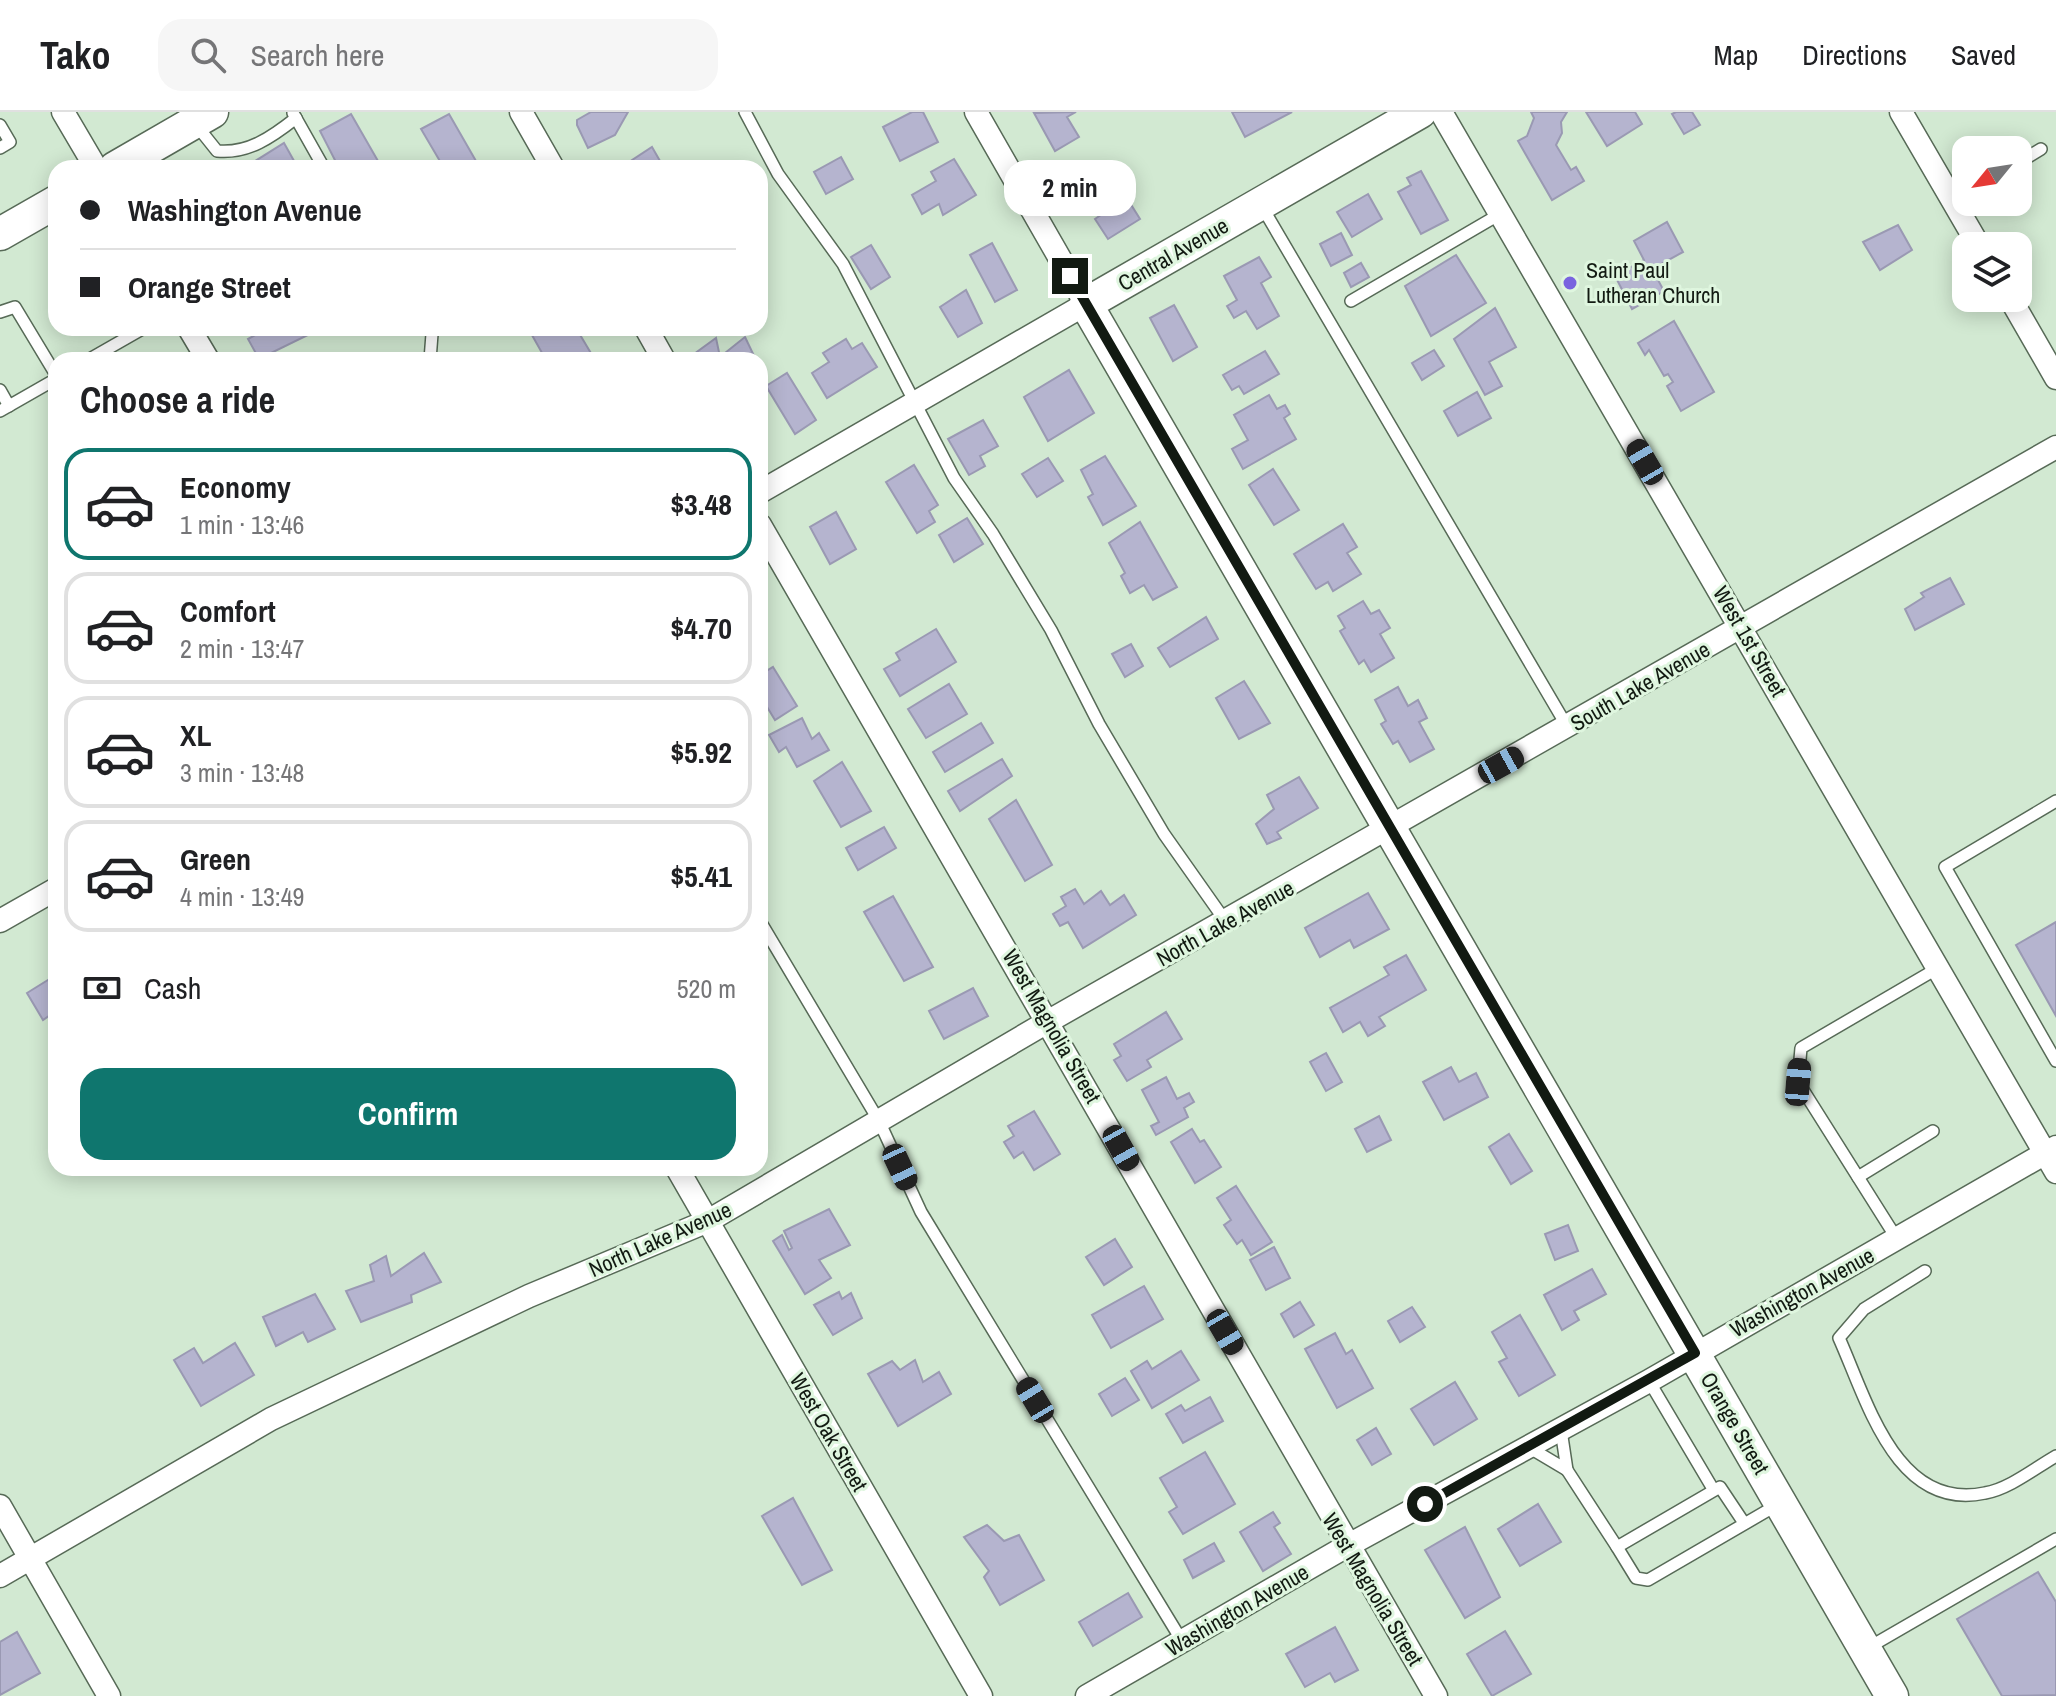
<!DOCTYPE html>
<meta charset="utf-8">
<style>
body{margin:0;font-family:"Archivo Narrow",sans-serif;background:#f6f6f6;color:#202124;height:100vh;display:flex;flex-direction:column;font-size:30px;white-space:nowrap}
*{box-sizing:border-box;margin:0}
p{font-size:26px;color:#757577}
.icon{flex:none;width:44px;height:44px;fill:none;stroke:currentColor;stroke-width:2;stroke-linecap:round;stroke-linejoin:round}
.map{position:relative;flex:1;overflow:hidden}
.side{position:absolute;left:48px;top:240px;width:720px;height:824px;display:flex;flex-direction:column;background:#fff;border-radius:24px;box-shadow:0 4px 20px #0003}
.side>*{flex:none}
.top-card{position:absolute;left:48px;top:48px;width:720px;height:176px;border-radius:24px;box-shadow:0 4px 20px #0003;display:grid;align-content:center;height:176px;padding:0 32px;background:#fff}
.needle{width:52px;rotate:240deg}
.tools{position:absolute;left:1952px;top:24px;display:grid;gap:16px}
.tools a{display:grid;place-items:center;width:80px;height:80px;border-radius:16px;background:#fff;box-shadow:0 4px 20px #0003;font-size:40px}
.end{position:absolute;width:36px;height:36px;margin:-18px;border:10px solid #121a12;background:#fff;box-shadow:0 0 0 4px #fff}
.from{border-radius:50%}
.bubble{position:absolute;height:56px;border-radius:24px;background:#fff;box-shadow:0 4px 20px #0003;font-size:26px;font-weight:800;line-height:56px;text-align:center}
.car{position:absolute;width:24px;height:48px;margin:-24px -12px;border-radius:10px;box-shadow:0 0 6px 2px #0007;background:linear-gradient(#222 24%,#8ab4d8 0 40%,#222 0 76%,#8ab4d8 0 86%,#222 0)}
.top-card b{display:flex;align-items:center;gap:28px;height:76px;font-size:30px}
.top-card b+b{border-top:2px solid #e0e0e0}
.top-card i{width:20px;height:20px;background:#202124}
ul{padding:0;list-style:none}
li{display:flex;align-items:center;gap:24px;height:112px;margin:0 16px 12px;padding:0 16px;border:4px solid #e0e0e0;border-radius:24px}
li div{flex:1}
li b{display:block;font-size:30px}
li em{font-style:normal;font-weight:800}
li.selected{border-color:#0f766e}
li>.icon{width:72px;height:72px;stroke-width:1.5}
h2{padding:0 32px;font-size:36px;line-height:96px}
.pay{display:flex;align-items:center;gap:20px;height:88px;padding:0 32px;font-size:30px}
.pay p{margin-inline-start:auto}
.cta{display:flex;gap:16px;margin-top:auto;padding:16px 32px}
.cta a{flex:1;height:92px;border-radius:24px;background:#0f766e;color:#fff;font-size:32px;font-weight:800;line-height:92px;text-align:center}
header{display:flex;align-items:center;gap:48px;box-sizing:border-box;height:112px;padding:0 40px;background:#fff;border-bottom:2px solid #e0e0e0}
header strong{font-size:38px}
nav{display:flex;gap:44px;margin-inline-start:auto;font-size:28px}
.search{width:560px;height:72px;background:#f6f6f6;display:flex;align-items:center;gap:20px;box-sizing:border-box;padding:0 28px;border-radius:24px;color:#757577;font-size:30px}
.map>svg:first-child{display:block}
.building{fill:#b5b4cf;stroke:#9a99b3;stroke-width:2}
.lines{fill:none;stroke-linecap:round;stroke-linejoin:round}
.lane-casing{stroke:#576a57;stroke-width:14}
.street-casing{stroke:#576a57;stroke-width:25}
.secondary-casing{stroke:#576a57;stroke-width:35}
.lane{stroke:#fff;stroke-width:11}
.street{stroke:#fff;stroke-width:22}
.secondary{stroke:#fff;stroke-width:32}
.route{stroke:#121a12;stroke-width:10}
.poi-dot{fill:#7964df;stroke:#dff6df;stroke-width:3}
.labels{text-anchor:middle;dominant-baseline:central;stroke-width:6;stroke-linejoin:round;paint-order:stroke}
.street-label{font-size:22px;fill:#121a12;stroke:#dff6df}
.poi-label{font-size:22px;fill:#121a12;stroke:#dff6df;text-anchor:start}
</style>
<header>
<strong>Tako</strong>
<div class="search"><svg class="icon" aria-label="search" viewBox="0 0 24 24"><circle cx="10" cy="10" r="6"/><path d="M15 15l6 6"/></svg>Search here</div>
<nav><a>Map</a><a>Directions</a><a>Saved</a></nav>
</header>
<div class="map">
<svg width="2056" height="1584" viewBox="0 0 2056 1584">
<rect width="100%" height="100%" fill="#d2e9d2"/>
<g class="building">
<polygon points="591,0 628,0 615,23 588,36 577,13 577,8"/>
<polygon points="912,0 923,0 938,30 900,49 883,15"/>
<polygon points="1076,0 1067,5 1079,25 1055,39 1034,1"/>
<polygon points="1232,0 1292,0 1245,25"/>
<polygon points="1531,0 1567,0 1561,10 1562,21 1556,33 1571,58 1576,55 1584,69 1552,88 1518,29 1527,24 1534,6"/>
<polygon points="1586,0 1635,0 1642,12 1607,34"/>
<polygon points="1676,0 1692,0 1700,13 1684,22 1672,2"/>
<polygon points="351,2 382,56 339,56 320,19"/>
<polygon points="449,2 480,56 444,56 421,17"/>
<polygon points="284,31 298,56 244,56"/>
<polygon points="652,35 664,56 620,56"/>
<polygon points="841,45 853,67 826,82 814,60"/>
<polygon points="954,47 976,83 943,103 939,92 922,102 912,83 936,69 931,60"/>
<polygon points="1421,59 1448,108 1421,122 1398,80 1411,73 1407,66"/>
<polygon points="1115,67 1140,107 1108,127 1095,107 1108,98 1096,79"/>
<polygon points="1368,82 1382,107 1352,125 1337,100"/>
<polygon points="1667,110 1683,140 1652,157 1664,179 1632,197 1615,164 1644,148 1634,129"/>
<polygon points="1898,113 1912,138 1880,158 1863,130"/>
<polygon points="1341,121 1352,143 1331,154 1320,132"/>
<polygon points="992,131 1017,178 995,190 970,143"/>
<polygon points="871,133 890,165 871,177 851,145"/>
<polygon points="1456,143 1486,191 1431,224 1405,174"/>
<polygon points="1259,145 1271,165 1261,171 1279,204 1257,217 1246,199 1234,206 1227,194 1237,188 1224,164"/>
<polygon points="1361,151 1369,165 1351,175 1344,161"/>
<polygon points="966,178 982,211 958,225 940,195"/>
<polygon points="1174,193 1197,235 1173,249 1150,206"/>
<polygon points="1495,196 1516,235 1489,250 1502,274 1485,283 1454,227"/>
<polygon points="1674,209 1714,280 1681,299 1667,274 1673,270 1668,262 1664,264 1649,238 1645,243 1638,231"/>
<polygon points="268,216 322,216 259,247 248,227"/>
<polygon points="528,216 576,216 595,248 546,248"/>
<polygon points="745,225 756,248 698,248 694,242 716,226 720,245"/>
<polygon points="846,227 852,237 862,231 877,255 827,286 812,261 829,250 823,241"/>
<polygon points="1434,238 1444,254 1422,268 1412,251"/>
<polygon points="1265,239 1279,262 1244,282 1239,274 1232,278 1223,263"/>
<polygon points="1069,258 1094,301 1048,329 1024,285"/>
<polygon points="787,261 816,308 795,322 766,274"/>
<polygon points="1477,280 1491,306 1458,324 1444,299"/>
<polygon points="1269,283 1277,297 1285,293 1290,302 1284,306 1296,327 1243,357 1232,337 1248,328 1234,303"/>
<polygon points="983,308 998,334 980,344 985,354 969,363 948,327"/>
<polygon points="1105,344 1136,394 1103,413 1088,385 1093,382 1081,358"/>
<polygon points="1048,346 1063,369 1037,385 1022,362"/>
<polygon points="914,353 938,393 929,399 935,410 917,421 886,370"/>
<polygon points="1273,357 1299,398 1274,413 1249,373"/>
<polygon points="836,400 856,437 830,452 810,415"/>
<polygon points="967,406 983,432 954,450 939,423"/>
<polygon points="1140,410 1177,475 1153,488 1144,473 1130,481 1121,464 1125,461 1109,431"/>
<polygon points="1343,412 1357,435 1347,441 1361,462 1333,479 1328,470 1316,477 1294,442"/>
<polygon points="1950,466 1964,492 1915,518 1905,497 1924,485 1921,481"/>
<polygon points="1363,489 1371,502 1379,498 1390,516 1380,522 1394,546 1371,560 1364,548 1359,552 1340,519 1345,516 1338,504"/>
<polygon points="1206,505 1218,527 1170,555 1158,536"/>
<polygon points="936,517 956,550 900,584 884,557 900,548 896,541"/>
<polygon points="1131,532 1143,554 1125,565 1112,542"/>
<polygon points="773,555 797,594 775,608 764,590 760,593 760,563"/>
<polygon points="1244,569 1270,611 1239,627 1216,586"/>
<polygon points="949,572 967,602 926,626 908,597"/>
<polygon points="1398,575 1408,594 1418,588 1427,606 1419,610 1434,637 1410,650 1398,629 1393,632 1381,612 1386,609 1375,588"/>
<polygon points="802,606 812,627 819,621 829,638 797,655 786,635 779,640 769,623"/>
<polygon points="981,611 993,631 945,660 933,640"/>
<polygon points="1002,647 1012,664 960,699 948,679"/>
<polygon points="842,650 871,699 841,715 814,669"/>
<polygon points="1299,665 1318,696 1277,720 1281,726 1267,732 1256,712 1274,697 1267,683"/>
<polygon points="1016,688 1052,753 1025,769 989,707"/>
<polygon points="884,715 896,736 858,758 846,736"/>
<polygon points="1075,777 1084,792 1101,779 1110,793 1124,783 1136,803 1083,836 1068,810 1060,814 1053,802 1066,794 1061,785"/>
<polygon points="1368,781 1389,817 1354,836 1350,828 1320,845 1305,816"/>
<polygon points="893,784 933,855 904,869 864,800"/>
<polygon points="2056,810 2056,904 2016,833"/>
<polygon points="1406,843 1426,878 1379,905 1385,914 1368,924 1360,910 1343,920 1330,896 1389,863 1384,855"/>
<polygon points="56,863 56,899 43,908 27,881"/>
<polygon points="973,876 988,904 944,927 929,899"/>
<polygon points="1166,900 1182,927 1147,948 1151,955 1127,969 1114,948 1121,944 1114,932"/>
<polygon points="1326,941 1342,970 1326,979 1310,950"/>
<polygon points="1451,955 1459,970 1476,961 1488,985 1444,1008 1423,970"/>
<polygon points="1166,965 1177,987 1189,981 1194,990 1184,996 1188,1005 1156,1023 1151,1014 1159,1010 1142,978"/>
<polygon points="1034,999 1060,1042 1034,1058 1023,1040 1014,1046 1004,1030 1014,1024 1008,1014"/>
<polygon points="1379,1004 1391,1028 1367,1040 1355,1017"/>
<polygon points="1192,1017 1200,1030 1204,1028 1221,1055 1195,1071 1171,1030"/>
<polygon points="1509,1022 1532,1059 1511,1072 1489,1035"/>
<polygon points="1236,1074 1272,1130 1251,1143 1242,1128 1237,1132 1224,1113 1231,1108 1217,1086"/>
<polygon points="829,1097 850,1133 819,1148 831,1166 805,1182 773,1129 782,1123 789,1138 792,1136 784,1119"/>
<polygon points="1568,1113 1578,1139 1555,1148 1545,1122"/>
<polygon points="1115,1127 1132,1155 1104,1173 1086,1145"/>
<polygon points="1274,1135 1290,1166 1266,1178 1250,1148"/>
<polygon points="424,1141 441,1170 411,1183 412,1190 361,1210 346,1179 374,1169 370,1153 386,1144 391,1164"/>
<polygon points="1592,1157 1606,1182 1574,1199 1579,1208 1562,1218 1544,1183"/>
<polygon points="1144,1174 1163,1207 1111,1236 1092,1203"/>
<polygon points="839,1180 842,1187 851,1181 862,1206 833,1223 814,1193"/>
<polygon points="315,1182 335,1217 308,1230 303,1220 276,1234 263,1205"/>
<polygon points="1300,1190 1314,1213 1294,1225 1281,1202"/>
<polygon points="1412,1195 1425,1215 1400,1230 1388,1209"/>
<polygon points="1520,1203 1555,1263 1519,1284 1499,1250 1507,1246 1492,1220"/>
<polygon points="1335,1221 1346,1242 1352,1238 1373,1276 1337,1296 1305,1237"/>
<polygon points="235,1231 254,1263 201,1294 174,1248 194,1236 203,1251"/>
<polygon points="1181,1239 1199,1268 1152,1296 1131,1259 1147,1249 1152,1257"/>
<polygon points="915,1248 923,1270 939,1260 951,1282 898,1314 868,1262 892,1249 900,1258"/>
<polygon points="1125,1266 1139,1288 1112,1304 1099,1282"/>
<polygon points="1455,1270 1477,1307 1434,1333 1411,1297"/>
<polygon points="1210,1285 1223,1309 1183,1331 1166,1302 1181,1293 1185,1299"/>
<polygon points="1376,1316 1391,1342 1372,1353 1357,1328"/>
<polygon points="1205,1340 1235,1392 1183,1422 1169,1400 1177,1395 1160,1366"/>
<polygon points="793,1386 832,1458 802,1473 762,1404"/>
<polygon points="1538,1392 1561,1430 1520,1454 1498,1417"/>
<polygon points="1273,1400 1280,1411 1274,1415 1291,1442 1263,1459 1240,1420"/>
<polygon points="987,1413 1004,1429 1019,1423 1044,1468 1000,1493 984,1465 989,1459 964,1425"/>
<polygon points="1465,1415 1500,1485 1465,1506 1425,1438"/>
<polygon points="1214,1431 1224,1449 1193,1466 1184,1448"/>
<polygon points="2038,1460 2056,1490 2056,1583 2002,1584 1957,1507"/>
<polygon points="1128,1481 1142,1505 1093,1534 1079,1510"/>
<polygon points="1335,1515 1358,1558 1335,1570 1330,1561 1305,1575 1286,1542"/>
<polygon points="1505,1519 1531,1562 1492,1584 1467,1542"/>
<polygon points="17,1520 40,1561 0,1583 0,1530"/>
</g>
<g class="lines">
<g class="lane-casing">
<g id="lane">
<polyline points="745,0 778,62 843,152 954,366 993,422 1051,518 1099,612 1164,722 1226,810"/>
<polyline points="293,1 324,56"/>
<polyline points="0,13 10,30 0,36"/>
<path d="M197,14L217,39C248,42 272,25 296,6"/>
<polyline points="2018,51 2041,37"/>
<polyline points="1261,93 1568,616"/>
<polyline points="1351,189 1500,102"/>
<polyline points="0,200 15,195 56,263"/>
<polyline points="88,248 144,216"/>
<polyline points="430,248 432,222 436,216"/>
<polyline points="0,278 9,294"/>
<polyline points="0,299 56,267"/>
<polyline points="2056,689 1945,755 2056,949"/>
<polyline points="760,809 879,1009 921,1100 1182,1529"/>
<polyline points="1858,1065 1933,1019"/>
<polyline points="1897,1127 1798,970 1801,936 1938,856"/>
<path d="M1925,1159L1864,1197L1839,1226C1867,1288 1896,1400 1985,1381C2009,1377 2035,1356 2056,1344"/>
<polyline points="1649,1269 1713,1377"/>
<polyline points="1530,1336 1567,1358 1561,1318"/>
<polyline points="1567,1358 1617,1435"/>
<polyline points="1744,1411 1720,1375 1617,1435 1636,1466 1648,1468 1777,1393"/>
<polyline points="1866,1537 2056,1427"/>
</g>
</g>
<g class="street-casing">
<g id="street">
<polyline points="63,0 96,56"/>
<polyline points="521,0 553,56"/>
<polyline points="1441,0 2056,1060"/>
<polyline points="1901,0 1979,134"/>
<polyline points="2010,186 2056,266"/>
<polyline points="189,216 208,248"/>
<polyline points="646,216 664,248"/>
<polyline points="760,380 1086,192 976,0"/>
<polyline points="760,413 1436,1584"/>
<polyline points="0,809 56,777"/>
<polyline points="677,1056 981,1584"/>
<polyline points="0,1394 109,1584"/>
<polyline points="0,1464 271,1307 529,1184 708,1109 1049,909 2056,335"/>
<polyline points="1087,1584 1347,1434 1649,1269 2056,1035"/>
</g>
</g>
<g class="secondary-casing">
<g id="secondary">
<polyline points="1420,0 1086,192 1892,1584"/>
<polyline points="115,56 212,0"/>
<polyline points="0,122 56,90"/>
</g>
</g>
<use href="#lane" class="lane"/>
<use href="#street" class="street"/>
<use href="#secondary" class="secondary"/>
</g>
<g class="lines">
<polyline class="route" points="1070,164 1695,1241 1425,1392"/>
</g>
<circle class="poi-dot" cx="1570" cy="171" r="8"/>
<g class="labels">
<g class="street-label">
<text transform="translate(1173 142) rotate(-30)">Central Avenue</text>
<text transform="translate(1750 529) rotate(60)">West 1st Street</text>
<text transform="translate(1640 574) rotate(-30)">South Lake Avenue</text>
<text transform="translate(1225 811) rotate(-29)">North Lake Avenue</text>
<text transform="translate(1052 914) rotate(60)">West Magnolia Street</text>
<text transform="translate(660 1127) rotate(-24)">North Lake Avenue</text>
<text transform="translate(1802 1180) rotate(-29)">Washington Avenue</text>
<text transform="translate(1735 1311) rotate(60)">Orange Street</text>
<text transform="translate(829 1320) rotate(60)">West Oak Street</text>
<text transform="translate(1373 1477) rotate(59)">West Magnolia Street</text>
<text transform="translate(1237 1498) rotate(-30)">Washington Avenue</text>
</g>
<g class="poi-label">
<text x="1586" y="158">Saint Paul<tspan x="1586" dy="25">Lutheran Church</tspan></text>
</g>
</g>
</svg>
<div class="tools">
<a><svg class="needle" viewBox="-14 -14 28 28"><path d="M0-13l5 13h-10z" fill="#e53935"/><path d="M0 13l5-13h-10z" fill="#757577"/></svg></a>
<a><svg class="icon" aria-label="layers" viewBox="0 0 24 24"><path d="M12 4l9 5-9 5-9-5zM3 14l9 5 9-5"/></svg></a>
</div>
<i class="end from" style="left:1425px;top:1392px"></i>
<i class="end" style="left:1070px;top:164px"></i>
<div class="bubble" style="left:1004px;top:48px;width:132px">2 min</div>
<i class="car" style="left:1645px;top:350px;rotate:330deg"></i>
<i class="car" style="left:1501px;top:653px;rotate:61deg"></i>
<i class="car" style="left:1798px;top:970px;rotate:5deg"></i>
<i class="car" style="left:1121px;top:1036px;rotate:151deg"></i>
<i class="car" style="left:900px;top:1055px;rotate:155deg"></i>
<i class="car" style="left:1225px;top:1220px;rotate:150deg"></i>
<i class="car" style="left:1035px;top:1288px;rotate:329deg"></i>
<div class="top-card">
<b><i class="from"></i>Washington Avenue</b>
<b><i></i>Orange Street</b>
</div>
<section class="side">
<h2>Choose a ride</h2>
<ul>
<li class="selected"><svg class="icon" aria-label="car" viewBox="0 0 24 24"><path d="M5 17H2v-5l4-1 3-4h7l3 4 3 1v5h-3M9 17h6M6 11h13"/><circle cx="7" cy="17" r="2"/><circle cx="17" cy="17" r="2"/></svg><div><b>Economy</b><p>1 min · 13:46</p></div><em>$3.48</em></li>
<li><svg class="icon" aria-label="car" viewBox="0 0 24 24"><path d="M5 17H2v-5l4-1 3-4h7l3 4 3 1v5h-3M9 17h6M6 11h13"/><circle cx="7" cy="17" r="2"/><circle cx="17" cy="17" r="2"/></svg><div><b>Comfort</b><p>2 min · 13:47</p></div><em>$4.70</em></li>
<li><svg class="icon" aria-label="car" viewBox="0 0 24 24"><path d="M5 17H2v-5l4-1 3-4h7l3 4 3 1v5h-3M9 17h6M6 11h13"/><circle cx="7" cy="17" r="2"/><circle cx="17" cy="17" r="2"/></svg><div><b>XL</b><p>3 min · 13:48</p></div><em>$5.92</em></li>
<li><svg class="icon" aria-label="car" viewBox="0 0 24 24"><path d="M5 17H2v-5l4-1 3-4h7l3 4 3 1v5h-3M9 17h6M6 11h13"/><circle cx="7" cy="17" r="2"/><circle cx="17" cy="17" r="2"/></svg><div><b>Green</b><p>4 min · 13:49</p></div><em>$5.41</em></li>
</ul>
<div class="pay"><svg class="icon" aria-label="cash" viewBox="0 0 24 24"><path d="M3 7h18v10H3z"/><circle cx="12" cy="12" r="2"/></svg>Cash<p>520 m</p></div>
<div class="cta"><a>Confirm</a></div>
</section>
</div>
